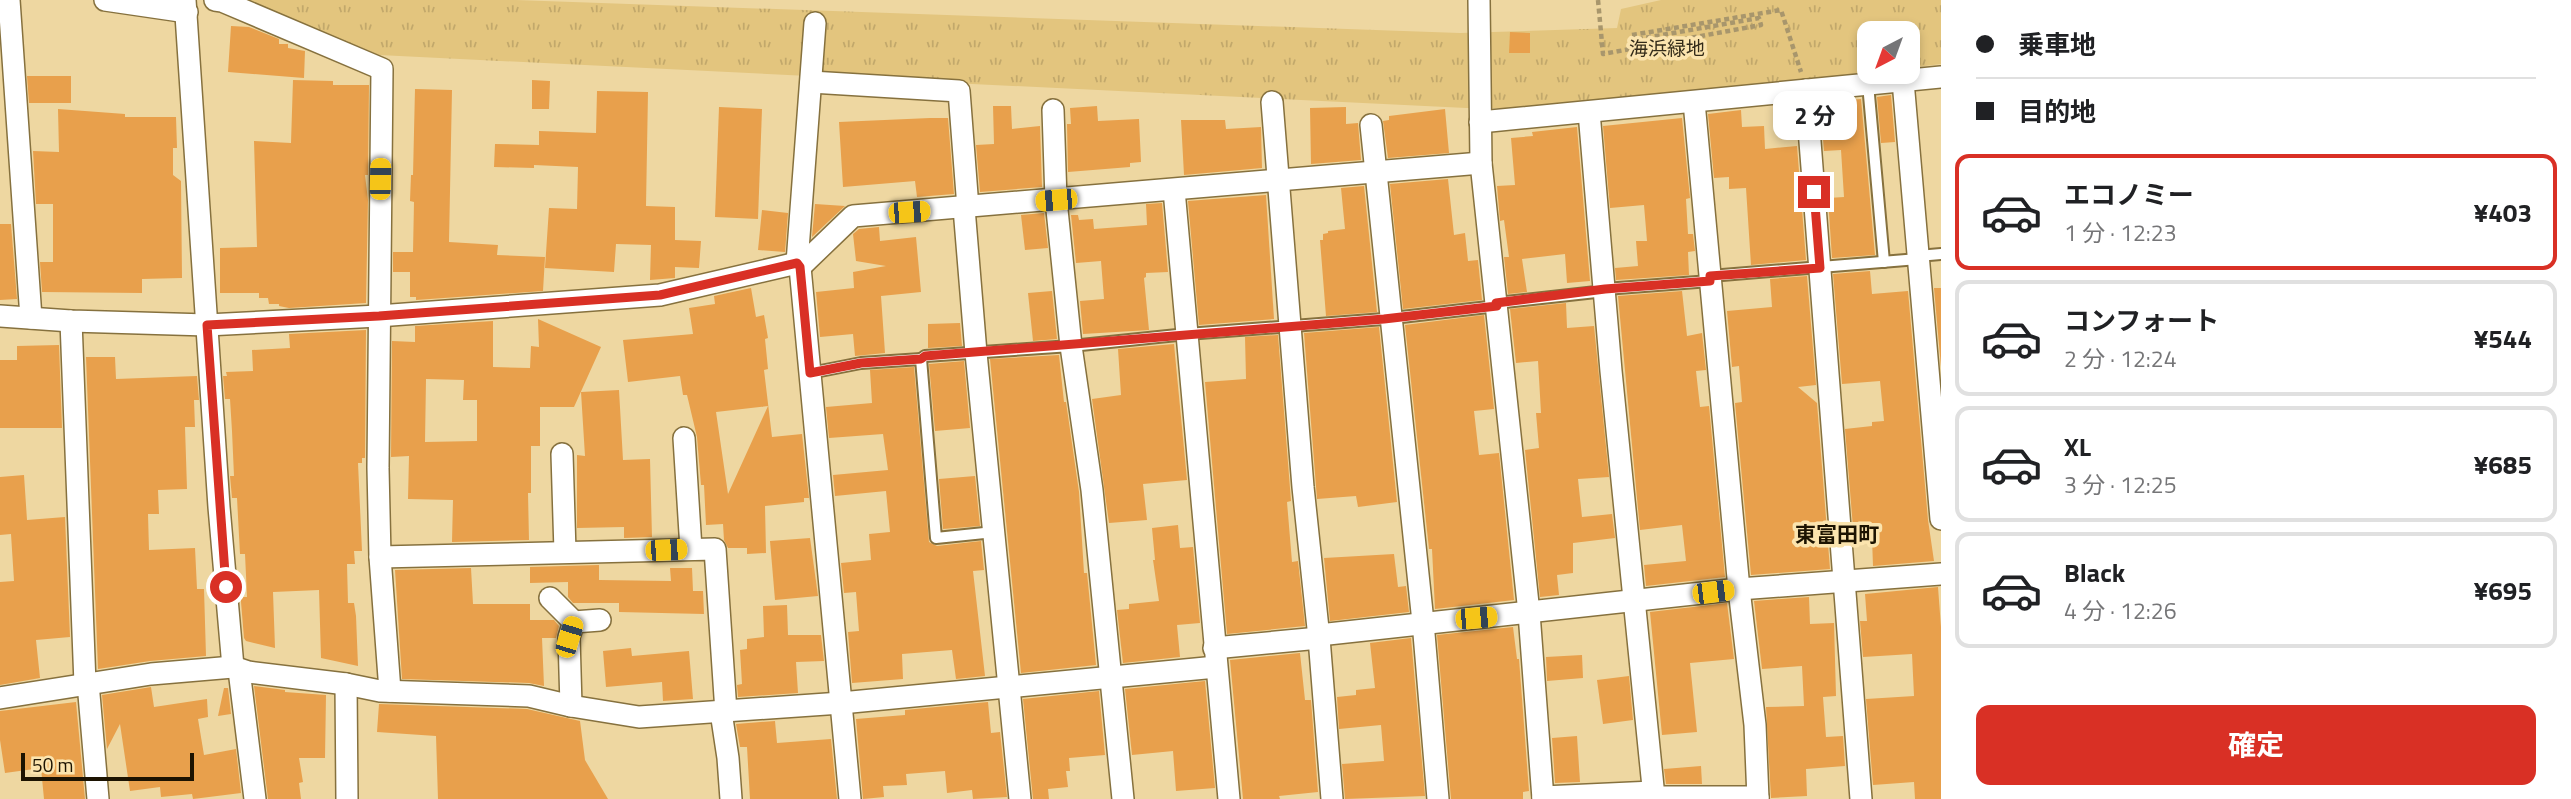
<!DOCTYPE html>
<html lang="ja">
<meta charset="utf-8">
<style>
body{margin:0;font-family:"Titillium Web","Noto Sans JP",sans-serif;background:#f2f2f2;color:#202124;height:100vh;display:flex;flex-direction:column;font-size:26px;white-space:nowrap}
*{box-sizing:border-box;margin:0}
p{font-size:23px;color:#757577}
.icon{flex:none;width:38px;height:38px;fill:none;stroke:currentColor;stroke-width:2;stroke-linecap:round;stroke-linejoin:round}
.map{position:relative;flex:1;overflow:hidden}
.sheet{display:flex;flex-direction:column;background:#fff;width:630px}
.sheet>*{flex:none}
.banner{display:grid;align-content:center;height:154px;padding:0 35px;background:#fff}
.needle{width:46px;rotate:221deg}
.fabs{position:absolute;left:1857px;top:21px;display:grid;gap:14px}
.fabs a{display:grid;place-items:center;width:63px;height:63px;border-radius:14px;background:#fff;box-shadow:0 4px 10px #0003;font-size:35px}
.scale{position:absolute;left:21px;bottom:18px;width:173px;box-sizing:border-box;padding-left:7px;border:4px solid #1c1301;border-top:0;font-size:19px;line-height:24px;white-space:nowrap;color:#1c1301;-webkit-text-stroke:5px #fbe4ae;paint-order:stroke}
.end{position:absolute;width:32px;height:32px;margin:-16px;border:9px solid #d93025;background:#fff;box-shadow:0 0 0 4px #fff}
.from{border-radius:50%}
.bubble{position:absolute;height:49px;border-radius:14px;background:#fff;box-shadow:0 4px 10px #0003;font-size:23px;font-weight:700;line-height:49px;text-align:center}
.car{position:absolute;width:21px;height:42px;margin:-21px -10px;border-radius:9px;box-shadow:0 0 5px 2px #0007;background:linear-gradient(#f5c518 24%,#345 0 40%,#f5c518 0 76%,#345 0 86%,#f5c518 0)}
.banner b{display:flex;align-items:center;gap:24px;height:66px;font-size:26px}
.banner b+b{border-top:2px solid #e0e0e0}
.banner i{width:18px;height:18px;background:#202124}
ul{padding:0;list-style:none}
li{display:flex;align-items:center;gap:21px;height:116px;margin:0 14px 10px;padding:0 21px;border:4px solid #e0e0e0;border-radius:14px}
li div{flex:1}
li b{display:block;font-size:26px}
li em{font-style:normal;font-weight:700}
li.active{border-color:#d93025}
li>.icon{width:63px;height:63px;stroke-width:1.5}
.action{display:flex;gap:14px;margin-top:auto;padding:14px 35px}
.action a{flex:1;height:80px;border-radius:14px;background:#d93025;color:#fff;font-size:28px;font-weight:700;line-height:80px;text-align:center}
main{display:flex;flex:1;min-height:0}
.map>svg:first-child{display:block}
.park{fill:url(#park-tufts)}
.building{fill:#e8a04c;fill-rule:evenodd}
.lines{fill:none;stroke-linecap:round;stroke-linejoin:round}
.service-casing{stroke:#86713e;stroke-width:14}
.minor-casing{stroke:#86713e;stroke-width:24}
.path{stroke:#a8966c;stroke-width:4.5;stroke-dasharray:5 3.5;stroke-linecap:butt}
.service{stroke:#fff;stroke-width:10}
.minor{stroke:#fff;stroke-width:21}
.route{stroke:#d93025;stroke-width:9}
.labels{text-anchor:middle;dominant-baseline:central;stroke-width:7;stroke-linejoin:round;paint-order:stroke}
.park-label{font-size:19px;fill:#332b19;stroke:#fbe4ae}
.neighbourhood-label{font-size:21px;font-weight:bold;fill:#1c1301;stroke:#fbe4ae}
</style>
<main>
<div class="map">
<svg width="1941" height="799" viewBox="0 0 1941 799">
<defs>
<pattern id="park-tufts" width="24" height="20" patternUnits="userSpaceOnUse" patternTransform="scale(1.75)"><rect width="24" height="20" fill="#e3c57e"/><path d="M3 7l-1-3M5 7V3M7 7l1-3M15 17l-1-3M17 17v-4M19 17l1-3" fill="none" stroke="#c2a86b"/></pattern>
</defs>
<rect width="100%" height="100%" fill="#eed7a1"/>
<polygon class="park" points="247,0 516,0 1460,33 1617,28 1621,9 1661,0 1941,0 1941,64 1908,68 1908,33 1869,33 1870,72 1535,108 1466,108 379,55"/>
<g class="building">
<polygon points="231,26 249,27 279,39 279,44 288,44 288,48 305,51 304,78 228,72"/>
<polygon points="1510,32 1530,33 1530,53 1509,53"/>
<polygon points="27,76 71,76 71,103 29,103"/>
<polygon points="293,80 333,81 333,85 369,85 368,175 365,175 368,200 366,303 289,308 279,306 279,304 269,304 268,298 259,298 259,293 220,293 220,248 257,247 254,141 291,143"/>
<polygon points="532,80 550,81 549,109 532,109"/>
<polygon points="415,89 452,90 449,242 498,245 497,255 545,257 543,291 416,300 416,297 410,297 410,272 393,272 393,252 413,252 414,202 410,201 411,175 413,175"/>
<polygon points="597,91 648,92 646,206 675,207 675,240 701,241 699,268 675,267 675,278 650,280 651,245 616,244 614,272 545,268 549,208 577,209 578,167 534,165 534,168 494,167 495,144 539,145 539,131 596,133"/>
<polygon points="1891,95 1895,142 1881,143 1877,97"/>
<polygon points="1861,99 1875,255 1832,258 1828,198 1844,197 1841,150 1824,151 1820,103"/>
<polygon points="993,106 1011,106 1012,129 1040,126 1042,187 980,192 976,145 994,144"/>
<polygon points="1097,106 1098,121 1139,119 1141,162 1130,163 1130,167 1068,172 1067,124 1071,124 1070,108"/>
<polygon points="719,107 762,109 758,219 715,217"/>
<polygon points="1346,107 1346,124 1358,123 1361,160 1311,164 1310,108"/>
<polygon points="58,109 125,114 125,117 176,117 177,148 173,148 173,175 181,181 182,278 142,279 142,293 42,292 40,262 53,262 53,204 36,204 33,151 59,152"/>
<polygon points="1445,109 1449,153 1388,158 1383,121 1389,120 1389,116"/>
<polygon points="1741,110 1742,127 1764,126 1765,149 1797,146 1806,260 1751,265 1746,188 1729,189 1729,177 1714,178 1708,114"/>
<polygon points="930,118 948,118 954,194 917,197 915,181 843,187 839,122"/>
<polygon points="1682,118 1690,198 1686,199 1688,234 1693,234 1695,251 1688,252 1689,275 1616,280 1615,268 1638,266 1636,241 1647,241 1644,205 1610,208 1603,126"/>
<polygon points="1181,120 1225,120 1226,129 1261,127 1262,168 1184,175"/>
<polygon points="1577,127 1590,281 1567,283 1565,254 1522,259 1527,292 1508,294 1504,257 1509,257 1504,220 1500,221 1497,186 1515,185 1511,138 1533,136 1532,132"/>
<polygon points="1448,179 1454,235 1465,233 1468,261 1478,260 1482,300 1403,309 1390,184"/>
<polygon points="1364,186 1377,312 1326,316 1320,240 1323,240 1323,234 1328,233 1328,231 1345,229 1341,188"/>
<polygon points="1266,195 1274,319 1199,325 1188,201"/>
<polygon points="1162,203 1168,272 1146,273 1146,277 1144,278 1149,330 1083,334 1080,301 1104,299 1101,261 1076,263 1071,215 1078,215 1079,220 1093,219 1094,229 1147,225 1146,204"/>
<polygon points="815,204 845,206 812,237"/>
<polygon points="762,210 788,213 785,252 758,250"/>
<polygon points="1044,213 1048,248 1025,250 1021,215"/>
<polygon points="0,224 11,224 17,299 0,300"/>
<polygon points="879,227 880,241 916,237 921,292 881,296 885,353 855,356 853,334 820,337 816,292 854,288 853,272 886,266 856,261 853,234 859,229"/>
<polygon points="1870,271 1872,294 1908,291 1928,520 1934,561 1873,566 1872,538 1854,540 1845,429 1872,426 1872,422 1884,421 1880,381 1842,384 1833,274"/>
<polygon points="1807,276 1816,385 1798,387 1817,403 1830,569 1751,575 1735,403 1742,402 1739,366 1732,367 1727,311 1772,307 1770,279"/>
<path d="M751,288L756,317L764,315L768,338L765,339L768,369L764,370L772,437L802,434L809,498H804V502L765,506L766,553L747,554V548H728L724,540L723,524L706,525L704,485H701L697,437L687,395H683L680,376L628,382L623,340L693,334L689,308L715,304L714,296ZM768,406L728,494L716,412Z"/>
<polygon points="1934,288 1941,288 1941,367"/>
<polygon points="1052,291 1057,339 1033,341 1028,293"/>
<polygon points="1682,291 1687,336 1702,333 1706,370 1696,371 1700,407 1709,406 1725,577 1646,586 1644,565 1686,561 1682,525 1640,530 1618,296"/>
<polygon points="1566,303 1567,328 1594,326 1609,477 1578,479 1582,517 1612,514 1615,538 1573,543 1573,573 1557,575 1559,595 1540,597 1525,450 1539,448 1536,413 1541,413 1538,361 1516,363 1510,309"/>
<polygon points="1484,315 1494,409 1474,411 1479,455 1499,453 1514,600 1435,609 1432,549 1429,549 1405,325"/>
<path d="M538,319L601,347L574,407H540V446H531V493H528L529,540L452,542L453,500L408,499L409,456L391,457L392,341L415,342V326L493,321V367L530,368L531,346L539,347ZM426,379L464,380L463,400H477V441L425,442Z"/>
<polygon points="960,323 962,346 928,348 928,324"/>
<polygon points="1379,327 1397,502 1358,507 1356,496 1317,499 1304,333"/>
<polygon points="366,330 365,458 362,458 362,463 358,463 362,551 354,551 355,564 347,564 348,603 354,603 356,616 358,666 321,658 319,590 273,592 275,648 246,641 244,638 241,602 241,597 247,597 245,554 240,554 237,498 232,498 230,476 234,476 232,431 230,399 225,399 223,376 227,376 226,372 253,371 252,350 290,348 289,334"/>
<polygon points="1278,335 1291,501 1287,502 1292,562 1298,561 1305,626 1227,634 1205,382 1246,379 1245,337"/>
<polygon points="1174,344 1187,480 1143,484 1147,520 1109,523 1092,399 1121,395 1118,349"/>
<polygon points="59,345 62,428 0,428 0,360 17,360 17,346"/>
<polygon points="1059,355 1064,402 1066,402 1079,492 1084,573 1087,573 1096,665 1021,673 990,359"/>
<polygon points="86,357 115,357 116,379 197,376 199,400 194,400 195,427 185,427 187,489 158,490 159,514 148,514 149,550 195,548 197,589 204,589 206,656 150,661 98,669"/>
<polygon points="964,361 970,428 935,431 929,364"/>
<polygon points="914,367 929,542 937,546 981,541 984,570 973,571 985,676 956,679 952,650 902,654 903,679 852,683 848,632 859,631 856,592 844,593 841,563 871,560 869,534 890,532 886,491 835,496 833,475 888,470 883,434 829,438 826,407 872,403 870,370"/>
<polygon points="619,390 623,460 650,459 652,537 624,538 624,527 577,528 577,455 585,456 581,392"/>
<polygon points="24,475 27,520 65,517 70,637 36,640 40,678 0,685 0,582 14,581 11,534 0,535 0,477"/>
<polygon points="975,476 980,526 943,529 939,479"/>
<polygon points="1178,525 1180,548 1193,547 1200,623 1177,625 1180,657 1123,663 1117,610 1129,609 1129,604 1159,601 1153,560 1155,560 1152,528"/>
<polygon points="810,538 818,596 775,600 770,541"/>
<polygon points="1394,554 1398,587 1406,586 1409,612 1330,621 1324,558"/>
<polygon points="599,565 599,580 671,581 670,568 692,568 693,591 703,591 704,614 619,612 619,603 573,603 568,597 568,582 530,583 530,567"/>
<polygon points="471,568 473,604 530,604 530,620 554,620 559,626 556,638 542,638 544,686 529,683 402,679 395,570"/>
<polygon points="1938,587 1941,627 1941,799 1915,799 1914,782 1873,785 1866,699 1914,696 1912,654 1863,657 1860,621 1867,621 1865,594"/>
<polygon points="1809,597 1810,624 1834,623 1836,696 1823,697 1826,737 1843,736 1845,766 1806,769 1807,796 1771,798 1766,707 1804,706 1802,666 1762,669 1754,601"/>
<polygon points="1727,603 1734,659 1690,663 1697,732 1662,735 1650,612"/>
<polygon points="787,605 788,635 821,635 824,661 796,662 798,693 738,697 737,685 742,684 740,650 747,649 747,639 764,637 763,606"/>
<polygon points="1513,627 1517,659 1519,659 1529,791 1523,792 1523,799 1451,799 1437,635"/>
<polygon points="1411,638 1425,796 1345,799 1342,764 1384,761 1381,725 1339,729 1337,697 1356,695 1356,690 1375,688 1370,643"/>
<polygon points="631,648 632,656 689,651 693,699 663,701 662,682 606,687 603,651"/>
<polygon points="1300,653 1305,700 1311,700 1318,792 1279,796 1280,799 1243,799 1230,660"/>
<polygon points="1582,655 1583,678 1547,681 1546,657"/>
<polygon points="1629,676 1633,720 1603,724 1597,680"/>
<polygon points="1205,681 1215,788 1176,791 1173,751 1132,755 1125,689"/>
<polygon points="254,686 285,690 285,692 326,695 325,758 299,758 303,782 299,783 301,799 268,799"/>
<polygon points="151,687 154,707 207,699 208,717 198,719 204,755 236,749 241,793 193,799 192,794 161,797 160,787 130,791 120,724 107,749 102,695"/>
<polygon points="224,688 228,688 231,714 218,716"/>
<polygon points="1099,691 1105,755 1069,758 1070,771 1066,771 1068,787 1048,789 1049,799 1033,799 1023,699"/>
<polygon points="76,702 85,799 44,799 41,768 5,773 0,740 0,711"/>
<polygon points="988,702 991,733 1000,732 1007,797 973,799 972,790 947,793 945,771 906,774 907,785 883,786 884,797 863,799 856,719 905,715 905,710"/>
<polygon points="379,704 527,709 580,721 585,760 608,799 438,799 436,736 377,732"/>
<polygon points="775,721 777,743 831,739 837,799 750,799 747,747 740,747 736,724"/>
<polygon points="1577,736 1580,782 1555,783 1552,738"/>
<polygon points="1701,766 1702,784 1666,784 1664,769"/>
</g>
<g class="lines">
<g class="service-casing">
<g id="service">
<polyline points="1868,84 1884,262"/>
<polyline points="1918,256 1941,254"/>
<polyline points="1710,276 1918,259"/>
<polyline points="1605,289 1710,281"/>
<polyline points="1496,303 1605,291"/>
<polyline points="921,359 925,356 1071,346 1187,334 1384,319 1497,306"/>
<polyline points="810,373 861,363 921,359 936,538 994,532"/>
</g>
</g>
<g class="minor-casing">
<g id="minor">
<polyline points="9,0 31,318"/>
<polyline points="105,0 187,12"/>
<polyline points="185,0 219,507 233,667"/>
<polyline points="215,0 222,1 382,69 378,468 380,557 390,691"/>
<polyline points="1479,0 1481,163 1529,613 1543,799"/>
<polyline points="815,23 797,263 800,267 850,799"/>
<polyline points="1903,81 1941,519"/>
<polyline points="811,82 959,91 968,208"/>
<polyline points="1806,90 1861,799"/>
<polyline points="1272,102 1303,487 1319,638 1332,799"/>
<polyline points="1694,102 1739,589 1755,725 1758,799"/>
<polyline points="1053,110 1056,200 1071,346 1092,490 1123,799"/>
<polyline points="1589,112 1611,371 1654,797 1758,797"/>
<polyline points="1480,122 1941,77"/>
<polyline points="1371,125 1423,622 1438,799"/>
<polyline points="1174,190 1229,799"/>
<polyline points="964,208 976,353 1020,799"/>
<polyline points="800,267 853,216 1481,163"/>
<polyline points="0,316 71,321 207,325 378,316 660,295 797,263"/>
<polyline points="71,321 85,684"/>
<polyline points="684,438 691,549"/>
<polyline points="562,454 565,552"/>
<polyline points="380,557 715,549 726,712"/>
<polyline points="550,598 574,622"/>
<polyline points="1319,635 1739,589 1941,574"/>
<polyline points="1214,648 1319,638"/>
<polyline points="239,670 255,799"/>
<polyline points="88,683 98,799"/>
<polyline points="346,684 347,799"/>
<polyline points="0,698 151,674 233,667 248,672 346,684 380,691 529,696 571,706 639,717 841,703 1216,667"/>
<polyline points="571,706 569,637 574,622 600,620"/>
<polyline points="721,712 728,758 731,799"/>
<polyline points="1543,797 1653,792"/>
</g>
</g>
<g class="path">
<polyline points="1598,0 1603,54 1761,25 1759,18 1633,40 1632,35"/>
<polyline points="1632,35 1781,10 1801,72"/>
</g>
<use href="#service" class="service"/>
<use href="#minor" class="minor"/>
</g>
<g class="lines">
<polyline class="route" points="226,587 207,325 379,316 660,295 797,263 800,267 810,373 861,363 921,359 925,356 1384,319 1497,306 1496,303 1605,289 1710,281 1710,276 1820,268 1814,192"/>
</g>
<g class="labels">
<g class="park-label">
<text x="1667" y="47">海浜緑地</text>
</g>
<g class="neighbourhood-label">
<text x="1837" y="534">東富田町</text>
</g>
</g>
</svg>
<div class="fabs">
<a><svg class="needle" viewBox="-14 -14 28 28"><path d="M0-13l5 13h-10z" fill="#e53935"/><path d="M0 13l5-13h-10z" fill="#757577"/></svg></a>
</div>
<div class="scale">50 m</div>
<i class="end from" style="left:226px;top:587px"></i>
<i class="end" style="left:1814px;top:192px"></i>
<div class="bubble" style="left:1773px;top:91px;width:84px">2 分</div>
<i class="car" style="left:380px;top:179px;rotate:1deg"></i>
<i class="car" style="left:1056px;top:200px;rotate:265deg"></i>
<i class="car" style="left:909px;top:212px;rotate:86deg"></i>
<i class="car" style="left:666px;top:550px;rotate:88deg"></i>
<i class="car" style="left:1713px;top:592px;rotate:83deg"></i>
<i class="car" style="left:1476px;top:618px;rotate:85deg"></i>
<i class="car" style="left:569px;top:637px;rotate:17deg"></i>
</div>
<section class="sheet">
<div class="banner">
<b><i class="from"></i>乗車地</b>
<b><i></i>目的地</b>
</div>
<ul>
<li class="active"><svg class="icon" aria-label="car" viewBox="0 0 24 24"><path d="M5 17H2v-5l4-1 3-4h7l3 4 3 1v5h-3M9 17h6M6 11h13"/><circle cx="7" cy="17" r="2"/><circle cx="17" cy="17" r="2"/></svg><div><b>エコノミー</b><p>1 分 · 12:23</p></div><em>¥403</em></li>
<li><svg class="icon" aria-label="car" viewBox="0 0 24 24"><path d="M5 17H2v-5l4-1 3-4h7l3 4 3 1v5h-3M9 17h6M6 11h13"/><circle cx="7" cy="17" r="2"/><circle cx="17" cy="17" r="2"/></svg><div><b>コンフォート</b><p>2 分 · 12:24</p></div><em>¥544</em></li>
<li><svg class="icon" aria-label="car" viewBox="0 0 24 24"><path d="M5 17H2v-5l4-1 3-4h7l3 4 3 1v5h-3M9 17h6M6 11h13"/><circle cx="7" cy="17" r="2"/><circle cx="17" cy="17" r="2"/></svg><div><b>XL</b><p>3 分 · 12:25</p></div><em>¥685</em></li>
<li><svg class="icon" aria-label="car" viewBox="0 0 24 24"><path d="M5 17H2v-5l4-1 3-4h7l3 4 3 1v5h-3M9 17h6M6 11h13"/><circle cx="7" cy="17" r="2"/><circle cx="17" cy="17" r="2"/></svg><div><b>Black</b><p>4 分 · 12:26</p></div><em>¥695</em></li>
</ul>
<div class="action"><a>確定</a></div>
</section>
</main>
